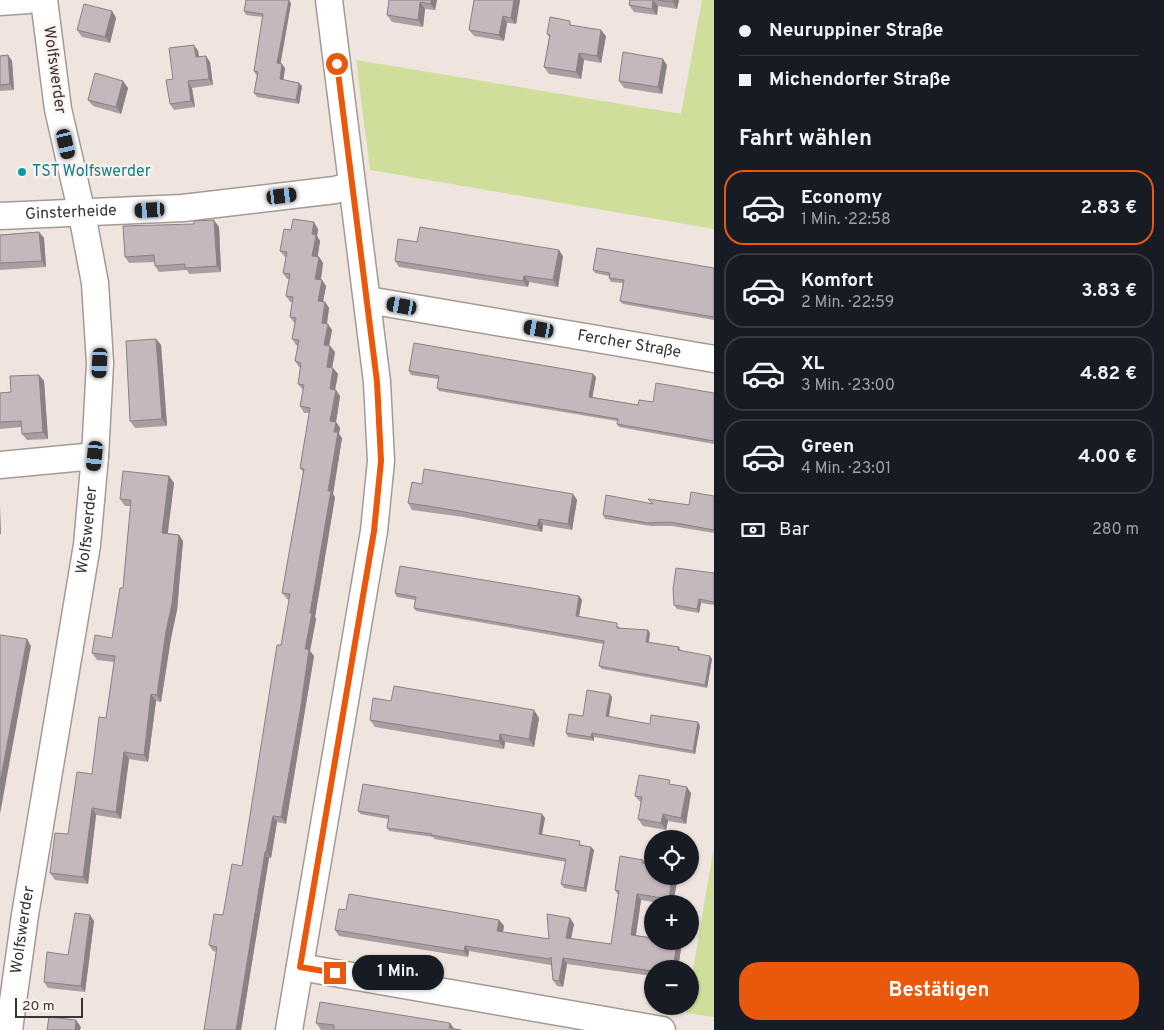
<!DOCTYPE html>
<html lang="de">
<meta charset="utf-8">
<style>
body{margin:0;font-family:Overpass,sans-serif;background:#242831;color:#f1f3f6;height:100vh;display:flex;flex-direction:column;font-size:19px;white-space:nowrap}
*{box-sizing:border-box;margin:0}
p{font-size:16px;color:#9ea1a6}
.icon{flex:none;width:28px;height:28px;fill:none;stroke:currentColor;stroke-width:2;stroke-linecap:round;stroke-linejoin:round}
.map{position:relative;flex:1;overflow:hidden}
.details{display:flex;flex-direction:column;background:#171b24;width:450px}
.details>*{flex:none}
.banner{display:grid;align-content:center;height:110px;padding:0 25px;background:#171b24}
.buttons{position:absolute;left:644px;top:830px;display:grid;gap:10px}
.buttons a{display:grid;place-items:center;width:55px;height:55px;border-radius:50%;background:#171b24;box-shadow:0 1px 4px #0004;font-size:25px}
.scale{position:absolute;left:15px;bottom:12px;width:68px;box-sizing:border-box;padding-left:5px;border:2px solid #393533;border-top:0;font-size:14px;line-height:18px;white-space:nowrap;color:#393533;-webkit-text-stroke:4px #fdf2ec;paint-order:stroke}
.end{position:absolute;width:22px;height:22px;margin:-11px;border:6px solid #ea580c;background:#fff;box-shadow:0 0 0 2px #fff}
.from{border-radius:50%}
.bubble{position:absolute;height:35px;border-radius:18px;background:#171b24;box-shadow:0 1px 4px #0004;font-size:16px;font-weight:700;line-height:35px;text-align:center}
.car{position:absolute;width:15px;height:30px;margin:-15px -8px;border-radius:6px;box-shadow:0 0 4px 1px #0007;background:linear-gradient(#222 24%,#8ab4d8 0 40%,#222 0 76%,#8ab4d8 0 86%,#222 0)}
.banner b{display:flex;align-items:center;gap:18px;height:48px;font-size:19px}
.banner b+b{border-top:1px solid #363941}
.banner i{width:12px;height:12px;background:#f1f3f6}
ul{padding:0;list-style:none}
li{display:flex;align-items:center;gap:15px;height:75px;margin:0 10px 8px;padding:0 15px;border:2px solid #363941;border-radius:20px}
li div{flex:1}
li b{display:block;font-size:19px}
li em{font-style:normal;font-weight:700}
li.active{border-color:#ea580c}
li>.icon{width:45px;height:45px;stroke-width:1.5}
h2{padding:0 25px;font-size:22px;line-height:60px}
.pay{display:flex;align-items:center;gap:12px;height:55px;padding:0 25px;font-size:19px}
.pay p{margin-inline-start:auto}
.primary-button{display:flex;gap:10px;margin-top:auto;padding:10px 25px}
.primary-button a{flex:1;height:58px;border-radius:20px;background:#ea580c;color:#fff;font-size:20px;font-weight:700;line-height:58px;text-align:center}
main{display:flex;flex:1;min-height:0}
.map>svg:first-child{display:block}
.green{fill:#d0de9c}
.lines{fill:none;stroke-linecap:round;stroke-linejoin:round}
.minor-casing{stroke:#a49a95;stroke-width:29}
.minor{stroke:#fff;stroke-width:26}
.wall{fill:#a99ea2}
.shaded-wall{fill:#898184}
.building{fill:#c4b8bc;stroke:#898184}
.route{stroke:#ea580c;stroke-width:6}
.culture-dot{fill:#0f9aa8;stroke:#fdf2ec;stroke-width:2}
.labels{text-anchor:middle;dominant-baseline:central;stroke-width:4.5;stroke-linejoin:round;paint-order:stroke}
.street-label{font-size:16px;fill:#393533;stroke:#fdf2ec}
.culture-label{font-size:16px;fill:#0d838f;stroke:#fdf2ec;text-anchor:start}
</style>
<main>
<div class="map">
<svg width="714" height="1030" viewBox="0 0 714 1030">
<rect width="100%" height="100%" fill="#f0e4df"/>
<g class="green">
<polygon points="702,0 714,0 714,229 370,170 356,60 681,114"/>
<polygon points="714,847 714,1017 686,1013 687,1006 690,1006 690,987"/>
</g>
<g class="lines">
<g class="minor-casing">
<g id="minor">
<polyline points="0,2 28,0"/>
<path id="s1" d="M0,216L183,208L335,190L352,185"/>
<path id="s2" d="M368,300L714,359"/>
<polyline points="0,465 95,456"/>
<polyline points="300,967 662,1030"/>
<path id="s3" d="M9,1030L25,915L87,545L95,456L100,363L95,283L82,214L58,109L44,0"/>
<polyline points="289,1030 374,531 381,461 377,382 329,0"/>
</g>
</g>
<use href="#minor" class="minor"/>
</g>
<g class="wall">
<polygon points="389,0 437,0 435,10 425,9 423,27 392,22 387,15"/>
<polygon points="474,0 520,0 516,24 507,23 504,41 474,36 469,30"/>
<polygon points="630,0 679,0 677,9 658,6 657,15 634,12 629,5"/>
<polygon points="291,3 280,64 285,68 283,80 302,86 299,104 257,97 254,93 257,75 256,75 254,71 263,17 246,15 244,11"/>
<polygon points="112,11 116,18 110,43 82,37 77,30"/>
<polygon points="573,25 606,36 601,63 584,60 581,79 549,74 544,67 549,37 547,34"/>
<polygon points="198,51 199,57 210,62 213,85 192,88 195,107 174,110 170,104 173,79"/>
<polygon points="8,55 12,61 14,90 0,91 0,56"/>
<polygon points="667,65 662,94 624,88 619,81"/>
<polygon points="123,81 128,88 121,114 93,106 88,100"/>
<polygon points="219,227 221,272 189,274 187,270 159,272 155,266 155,262 129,263 125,257"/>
<polygon points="318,229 317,236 320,241 317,257 319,257 323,263 321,279 322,280 326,286 323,302 325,302 329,308 327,324 332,330 329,346 330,346 335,352 332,368 333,368 338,374 335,390 340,396 336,422 340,428 339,434 342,438 333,494 335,497 315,617 316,619 310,651 314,656 286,824 277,822 271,858 269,858 241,1030 204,1030 216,952 213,951 209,945 223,915 242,866 289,600 287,599 282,593 303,472 300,468 309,413 304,413 300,406 303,390 298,384 301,368 299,367 295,361 298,346 296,345 292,339 295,324 290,317 292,302 290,302 286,296 289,279 287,279 283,273 286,257 285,257 280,251 291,230"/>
<polygon points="39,232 44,238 46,267 0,270 0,235"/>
<polygon points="563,256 558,287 529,282 528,287 399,267 395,261"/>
<polygon points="714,268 714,320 623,304 620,301 623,283 611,282 609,278 609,276 595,273 593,270"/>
<polygon points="156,339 161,345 167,426 135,428 130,421"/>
<polygon points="409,371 593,374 596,377 592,397 638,405 653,402 714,393 714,444 619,427 617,424 617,421 439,391 437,388 438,379 411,375"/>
<polygon points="39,375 44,381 48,439 27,440 22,434 22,427 0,429 0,393 11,392"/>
<polygon points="169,476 174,483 167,533 179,535 183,541 177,610 171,638 161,702 156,701 148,762 129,759 121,819 96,815 88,884 55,880 50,873 68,834 92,774 106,718 114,662 97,660 92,653 112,638 123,588 131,506 125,506 120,499"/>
<polygon points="422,484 573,494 577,500 572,530 543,525 542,532 463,517 412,510 408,503"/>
<polygon points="714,496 714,533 672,526 651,526 605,519 603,515 652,504 648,499 689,505"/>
<polygon points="714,573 714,605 701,603 699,613 677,609 674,605"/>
<polygon points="395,593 579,596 582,600 579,617 620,627 620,628 650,633 649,642 679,647 681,651 712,659 707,688 602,669 599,666 603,644 416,611 414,608 415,600 397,597"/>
<polygon points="612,697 609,717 650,724 698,722 700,726 695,754 594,737 594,741 568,737 566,733 583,716"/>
<polygon points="391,701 539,718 534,747 505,742 504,749 375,727 370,720"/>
<polygon points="673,784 691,793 686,824 668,821 666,830 643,826 638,819 641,803 635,796"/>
<polygon points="358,811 542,814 545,818 542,835 583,845 582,845 594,850 586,892 564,888 561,884 566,862 434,839 433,837 389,831 387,828 388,819 360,814"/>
<polygon points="643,860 646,864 678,876 673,904 665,904 641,900 636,935 677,942 681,948 678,969 652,969 652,976 567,964 563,987 557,986 553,980 551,965 469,951 468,957 339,936 335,930 499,920 504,926 503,932 549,939 574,924 571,938 611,944 618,895 615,890"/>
<polygon points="94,921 85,992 48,988 44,982 68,955"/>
<polygon points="316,1023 454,1029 461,1030 321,1030"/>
</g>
<g class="shaded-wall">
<polygon points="289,0 291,3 280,67 277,63"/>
<polygon points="431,0 437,0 435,10 431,4"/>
<polygon points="514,0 520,0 516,24 511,18"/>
<polygon points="653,0 658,6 657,15 652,9"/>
<polygon points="673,0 679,0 677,9 673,2"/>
<polygon points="420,2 425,9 423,27 418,20"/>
<polygon points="112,11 116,18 110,43 105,37"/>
<polygon points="503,16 507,23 504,41 499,35"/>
<polygon points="601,30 606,36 601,63 597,56"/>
<polygon points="194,45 198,51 200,64 196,57"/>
<polygon points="579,53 584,60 581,79 576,72"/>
<polygon points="8,55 12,61 14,90 10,84"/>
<polygon points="206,56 210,62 213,85 209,79"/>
<polygon points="663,59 667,65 662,94 658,87"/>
<polygon points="282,64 285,68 283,83 280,79"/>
<polygon points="123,81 128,88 121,114 116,107"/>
<polygon points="188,81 192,88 195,107 191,101"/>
<polygon points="299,83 302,86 299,104 296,100"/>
<polygon points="214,220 219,227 221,272 217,266"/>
<polygon points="314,222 318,229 317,236 320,241 317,262 312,256 312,234"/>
<polygon points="39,232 44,238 46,267 42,261"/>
<polygon points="559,250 563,256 558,287 553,280"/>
<polygon points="319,257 323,263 320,285 315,279"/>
<polygon points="524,276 529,282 528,287 523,281"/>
<polygon points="322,280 326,286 322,307 318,301"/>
<polygon points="325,302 329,308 326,329 322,323"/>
<polygon points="328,324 332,330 328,351 324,345"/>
<polygon points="156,339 161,345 167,426 162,419"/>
<polygon points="330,346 335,352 331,373 327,367"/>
<polygon points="333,368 338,374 334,395 330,389"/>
<polygon points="593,374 596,377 592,400 589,397"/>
<polygon points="39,375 44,381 48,439 43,432"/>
<polygon points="336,390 340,396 336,422 340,428 339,434 342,438 333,494 335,497 315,617 316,619 310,651 314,656 286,824 281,817 328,491 334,432 330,421"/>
<polygon points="169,476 174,483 167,540 162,533"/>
<polygon points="573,494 577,500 572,530 568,524"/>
<polygon points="0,505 1,535 0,533"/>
<polygon points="539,519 543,525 542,532 537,526"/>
<polygon points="179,535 183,541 177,610 171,638 161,702 157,695"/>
<polygon points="579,596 582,600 578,620 576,616"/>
<polygon points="699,599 701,603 699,613 697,609"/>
<polygon points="648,630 650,633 648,645 646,642"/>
<polygon points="27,639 31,646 0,814 0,782"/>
<polygon points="710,656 712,659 707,688 705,685"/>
<polygon points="151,694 156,701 148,762 144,755"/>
<polygon points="610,694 612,697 608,720 606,716"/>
<polygon points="534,710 539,718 534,747 529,739"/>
<polygon points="698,722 700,726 695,754 693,751"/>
<polygon points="592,733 594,737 594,741 591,737"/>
<polygon points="500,734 505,742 504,749 499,741"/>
<polygon points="124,752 129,759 121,819 116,812"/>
<polygon points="687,787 691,793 686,824 681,818"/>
<polygon points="92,808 96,815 88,884 83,877"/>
<polygon points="542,814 545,818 541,838 539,834"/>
<polygon points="663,814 668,821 666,830 661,823"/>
<polygon points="273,816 277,822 271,858 266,852"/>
<polygon points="591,847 594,850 586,892 584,888"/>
<polygon points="265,852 269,858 241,1030 236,1030"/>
<polygon points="672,876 678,876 673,904 672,904 669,899"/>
<polygon points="637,894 641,900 635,941 631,935"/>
<polygon points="90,915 94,921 85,992 81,986"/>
<polygon points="570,918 574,924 570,944 566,938"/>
<polygon points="499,920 504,926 502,937 497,931"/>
<polygon points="677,942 681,948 678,969 673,969"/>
<polygon points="465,946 469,951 468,957 464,951"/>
<polygon points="563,958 567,964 563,987 559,981"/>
<polygon points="76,1020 81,1027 80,1030 75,1030"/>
<polygon points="450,1023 455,1030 449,1028"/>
</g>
<g class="building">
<polygon points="246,0 289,0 277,63 282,64 280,79 299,83 296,100 254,93 258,72 254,71 263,14 244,11"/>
<polygon points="389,0 431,0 431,4 420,2 418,20 387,15"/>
<polygon points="474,0 514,0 511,18 503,16 499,35 469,30"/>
<polygon points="630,0 653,0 652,9 629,5"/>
<polygon points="658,0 673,0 673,2"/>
<polygon points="84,4 112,11 105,37 77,30"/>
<polygon points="550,17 570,21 570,25 601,30 597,56 579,53 576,72 544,67 550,35 547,34"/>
<polygon points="194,45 196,57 206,56 209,79 188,81 191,101 170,104 166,80 173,79 169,48"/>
<polygon points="623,52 663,59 658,87 619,81"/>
<polygon points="8,55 10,84 0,85 0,56"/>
<polygon points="95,73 123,81 116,107 88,100"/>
<polygon points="293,219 314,222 312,234 316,235 312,256 319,257 315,279 322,280 318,301 325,302 322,323 328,324 324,345 330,346 327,367 333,368 330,389 336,390 330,421 336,422 334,432 338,432 328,491 331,491 310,613 312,613 305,649 309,650 300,712 281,817 273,816 266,852 265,852 236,1030 204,1030 217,947 209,945 214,914 223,915 232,864 242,866 277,645 281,645 290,594 282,593 304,469 300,468 310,408 300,406 304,385 298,384 301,363 295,361 299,340 292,339 296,318 290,317 293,297 286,296 290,274 283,273 287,252 280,251 284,229 291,230"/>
<polygon points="214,220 217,266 185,268 185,264 155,266 154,255 125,257 123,226 194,224 194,221"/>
<polygon points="420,227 559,250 553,280 524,276 523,281 395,261 398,239 417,242"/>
<polygon points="39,232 42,261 0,263 0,235"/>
<polygon points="597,248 714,268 714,317 620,301 624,280 609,278 610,273 593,270"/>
<polygon points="156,339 162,419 130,421 126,341"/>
<polygon points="414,343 593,374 589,397 638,405 639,400 653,402 656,383 714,393 714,441 617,424 618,419 437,388 439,376 409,371"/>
<polygon points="39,375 43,432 22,434 21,421 0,422 0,393 11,392 10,376"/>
<polygon points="424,469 573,494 568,524 539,519 537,526 459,511 408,503 412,482 422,484"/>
<polygon points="123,471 169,476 162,533 179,535 172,604 166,631 157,695 151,694 144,755 124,752 116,812 92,808 83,877 50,873 55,833 68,834 77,772 92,774 99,717 106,718 115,656 92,653 95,635 112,638 120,588 123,588 131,500 120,499"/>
<polygon points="691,492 714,496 714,530 670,522 648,523 603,515 606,495 653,504 648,499 689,505"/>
<polygon points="400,566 579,596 576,616 617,623 617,628 648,630 646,642 679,647 678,650 710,656 705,685 599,666 604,641 414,608 416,597 395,593"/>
<polygon points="676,568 714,573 714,602 699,599 697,609 674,605 673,589"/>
<polygon points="0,635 27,639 0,782"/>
<polygon points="394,686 534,710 529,739 500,734 499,741 370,720 373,698 391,701"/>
<polygon points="587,690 610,694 606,716 650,724 651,715 698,722 693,751 592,733 591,737 566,733 569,714 583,716"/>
<polygon points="639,775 670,780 669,784 687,787 681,818 663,814 661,823 638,819 642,797 635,796"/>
<polygon points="363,784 542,814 539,834 580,841 579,845 591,847 584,888 561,884 566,859 431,835 432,834 387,828 389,816 358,811"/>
<polygon points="620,856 643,860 642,863 652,865 652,876 672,876 669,899 637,894 631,935 652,938 652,941 677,942 673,969 652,969 652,971 563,958 559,981 553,980 551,957 550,959 465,946 464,951 335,930 339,909 346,910 349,894 499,920 497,931 549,939 547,914 570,918 566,938 611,944 619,891 615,890"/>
<polygon points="75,913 90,915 81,986 44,982 47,952 68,955"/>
<polygon points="320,1002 450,1023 449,1028 461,1030 334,1030 334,1025 316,1023"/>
<polygon points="49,1017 76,1020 75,1030 47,1030"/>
</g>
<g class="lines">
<polyline class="route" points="335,973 300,967 374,531 381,461 377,382 337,64"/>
</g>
<circle class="culture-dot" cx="22" cy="172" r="5"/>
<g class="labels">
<g class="street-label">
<text transform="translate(54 70) rotate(82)">Wolfswerder</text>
<text stroke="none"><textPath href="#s1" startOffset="71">Ginsterheide</textPath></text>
<text stroke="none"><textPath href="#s2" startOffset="265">Fercher Straße</textPath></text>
<text stroke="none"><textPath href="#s3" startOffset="506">Wolfswerder</textPath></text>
<text stroke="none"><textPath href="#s3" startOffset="101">Wolfswerder</textPath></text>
</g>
<g class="culture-label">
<text x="32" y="172">TST Wolfswerder</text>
</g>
</g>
</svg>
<div class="buttons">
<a><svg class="icon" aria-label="locate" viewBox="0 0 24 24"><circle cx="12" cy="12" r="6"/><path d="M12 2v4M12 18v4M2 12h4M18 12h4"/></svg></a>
<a>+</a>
<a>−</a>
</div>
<div class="scale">20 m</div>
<i class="end from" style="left:337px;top:64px"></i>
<i class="end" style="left:335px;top:973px"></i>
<div class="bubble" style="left:352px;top:955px;width:92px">1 Min.</div>
<i class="car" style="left:66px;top:144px;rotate:167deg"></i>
<i class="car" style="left:282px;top:196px;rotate:83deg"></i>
<i class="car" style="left:150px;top:210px;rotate:267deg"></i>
<i class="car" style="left:402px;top:306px;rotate:280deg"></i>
<i class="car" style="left:539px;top:329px;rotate:280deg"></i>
<i class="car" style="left:100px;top:363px;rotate:183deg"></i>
<i class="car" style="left:95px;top:456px;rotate:186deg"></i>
</div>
<section class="details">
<div class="banner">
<b><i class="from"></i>Neuruppiner Straße</b>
<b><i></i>Michendorfer Straße</b>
</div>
<h2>Fahrt wählen</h2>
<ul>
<li class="active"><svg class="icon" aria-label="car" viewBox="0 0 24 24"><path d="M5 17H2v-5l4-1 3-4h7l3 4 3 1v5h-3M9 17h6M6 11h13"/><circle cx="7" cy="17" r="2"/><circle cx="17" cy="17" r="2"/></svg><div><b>Economy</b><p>1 Min. · 22:58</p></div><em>2.83 €</em></li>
<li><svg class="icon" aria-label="car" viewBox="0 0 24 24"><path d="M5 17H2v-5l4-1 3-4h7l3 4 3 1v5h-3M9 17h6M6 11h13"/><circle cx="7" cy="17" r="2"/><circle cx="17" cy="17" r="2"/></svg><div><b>Komfort</b><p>2 Min. · 22:59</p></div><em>3.83 €</em></li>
<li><svg class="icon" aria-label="car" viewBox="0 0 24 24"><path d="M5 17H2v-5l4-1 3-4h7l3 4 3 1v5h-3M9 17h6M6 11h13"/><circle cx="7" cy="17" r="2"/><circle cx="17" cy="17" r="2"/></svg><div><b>XL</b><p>3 Min. · 23:00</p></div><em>4.82 €</em></li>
<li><svg class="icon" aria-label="car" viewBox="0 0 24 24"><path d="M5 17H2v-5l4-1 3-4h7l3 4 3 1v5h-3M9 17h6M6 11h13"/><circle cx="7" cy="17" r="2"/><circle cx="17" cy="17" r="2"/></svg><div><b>Green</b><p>4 Min. · 23:01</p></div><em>4.00 €</em></li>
</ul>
<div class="pay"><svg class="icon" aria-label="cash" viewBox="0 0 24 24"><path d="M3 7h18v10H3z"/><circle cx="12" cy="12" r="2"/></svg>Bar<p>280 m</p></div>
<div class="primary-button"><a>Bestätigen</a></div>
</section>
</main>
